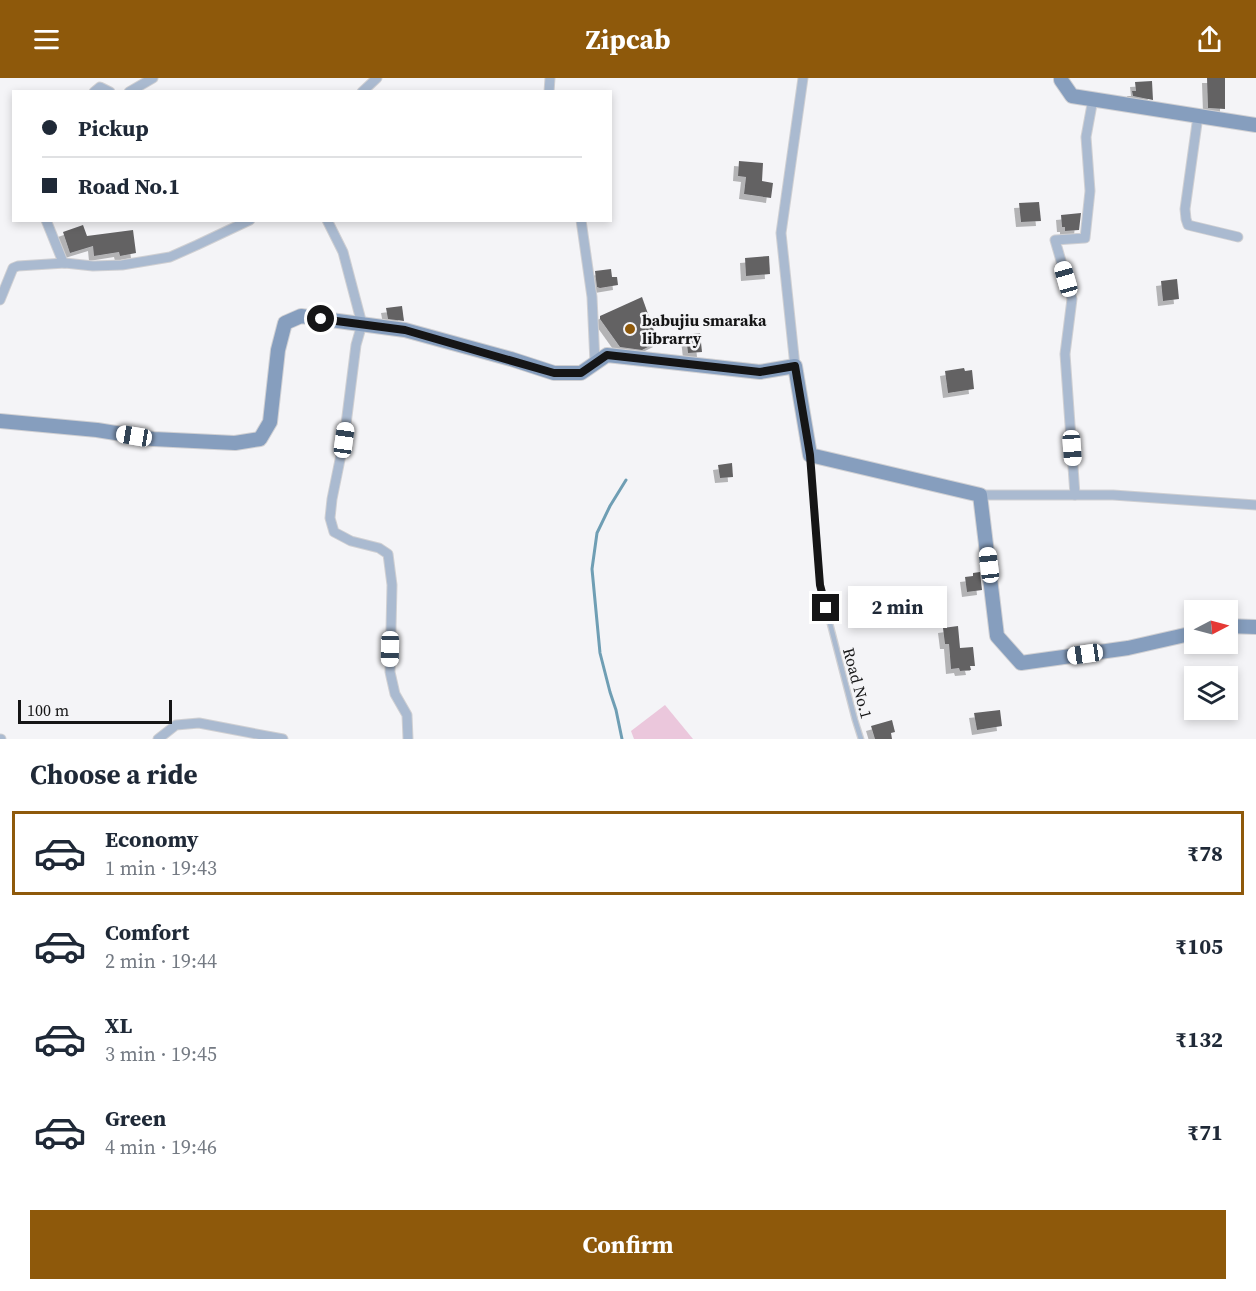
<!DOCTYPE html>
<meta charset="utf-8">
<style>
body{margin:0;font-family:"Source Serif 4",serif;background:#f2f2f3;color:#1f2937;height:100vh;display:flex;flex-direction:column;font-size:22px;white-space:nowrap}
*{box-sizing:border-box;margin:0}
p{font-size:20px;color:#747a83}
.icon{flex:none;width:33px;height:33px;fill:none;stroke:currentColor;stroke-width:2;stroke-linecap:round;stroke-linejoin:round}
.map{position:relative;height:661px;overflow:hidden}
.side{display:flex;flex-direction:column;background:#fff;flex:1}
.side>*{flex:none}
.hud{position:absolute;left:12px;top:12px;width:600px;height:132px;border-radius:0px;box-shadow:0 3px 9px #0003;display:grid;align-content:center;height:132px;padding:0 30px;background:#fff}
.needle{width:39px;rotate:84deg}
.fabs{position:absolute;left:1184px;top:522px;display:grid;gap:12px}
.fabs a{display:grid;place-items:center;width:54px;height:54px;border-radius:0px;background:#fff;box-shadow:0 3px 9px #0003;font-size:30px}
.scale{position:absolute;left:18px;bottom:15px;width:154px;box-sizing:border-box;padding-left:6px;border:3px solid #151516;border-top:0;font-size:16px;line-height:21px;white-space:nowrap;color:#151516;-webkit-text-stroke:4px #f4f4f7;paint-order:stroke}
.end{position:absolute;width:27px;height:27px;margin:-14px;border:8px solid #151516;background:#fff;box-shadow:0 0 0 3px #fff}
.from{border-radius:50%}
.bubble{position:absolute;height:42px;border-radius:0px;background:#fff;box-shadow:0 3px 9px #0003;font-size:20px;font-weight:700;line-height:42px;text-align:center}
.car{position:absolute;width:18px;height:36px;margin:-18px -9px;border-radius:8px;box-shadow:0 0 4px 2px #0007;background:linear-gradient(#fff 24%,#345 0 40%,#fff 0 76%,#345 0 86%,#fff 0)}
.hud b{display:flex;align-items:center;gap:21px;height:57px;font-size:22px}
.hud b+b{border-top:2px solid #e0e1e3}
.hud i{width:15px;height:15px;background:#1f2937}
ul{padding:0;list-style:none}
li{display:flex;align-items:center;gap:18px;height:84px;margin:0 12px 9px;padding:0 18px;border:3px solid transparent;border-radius:0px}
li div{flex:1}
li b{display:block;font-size:22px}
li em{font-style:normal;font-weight:700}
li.current{border-color:#8e590b}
li>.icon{width:54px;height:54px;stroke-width:1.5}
h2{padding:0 30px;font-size:27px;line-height:72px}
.action{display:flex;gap:12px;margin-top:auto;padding:12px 30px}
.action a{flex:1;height:69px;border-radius:0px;background:#8e590b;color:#fff;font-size:24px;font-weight:700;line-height:69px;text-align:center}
header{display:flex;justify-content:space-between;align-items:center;height:78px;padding:0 30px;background:#8e590b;color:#fff;font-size:27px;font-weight:700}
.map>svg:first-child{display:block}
.green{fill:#ebc7dc}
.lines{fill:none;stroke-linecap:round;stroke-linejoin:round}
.stream{stroke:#6f9eb4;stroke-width:3}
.building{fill:#636264;filter:url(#shadow)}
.service-casing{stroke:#d0d0d3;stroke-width:7}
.minor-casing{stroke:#d0d0d3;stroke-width:11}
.secondary-casing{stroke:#d0d0d3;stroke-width:16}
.service{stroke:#aabad0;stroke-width:4.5}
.minor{stroke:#aabad0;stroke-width:9}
.secondary{stroke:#869ebe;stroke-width:14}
.route{stroke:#151516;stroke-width:8}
.poi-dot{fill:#8e590b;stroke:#f4f4f7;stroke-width:2}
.labels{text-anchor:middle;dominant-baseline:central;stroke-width:5;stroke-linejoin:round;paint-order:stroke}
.poi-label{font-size:16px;font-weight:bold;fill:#151516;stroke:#f4f4f7;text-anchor:start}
.street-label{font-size:16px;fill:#151516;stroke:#f4f4f7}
</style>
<header><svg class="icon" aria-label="menu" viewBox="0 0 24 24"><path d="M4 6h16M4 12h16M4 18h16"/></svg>Zipcab<svg class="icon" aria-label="share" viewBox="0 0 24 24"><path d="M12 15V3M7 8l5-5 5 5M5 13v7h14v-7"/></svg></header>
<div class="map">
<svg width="1256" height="661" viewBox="0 0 1256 661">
<defs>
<filter id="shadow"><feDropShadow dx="-5" dy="5" stdDeviation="0" flood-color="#0004"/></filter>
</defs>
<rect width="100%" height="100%" fill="#f4f4f7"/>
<polygon class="green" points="665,627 693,661 634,661 631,653"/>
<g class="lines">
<polyline class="stream" points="622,661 616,632 610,614 600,575 592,491 597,455 610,428 626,402"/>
</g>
<g class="building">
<polygon points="1207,0 1225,0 1225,31 1208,30"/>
<polygon points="1152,3 1153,22 1133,18 1132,13 1136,13 1135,4"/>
<polygon points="739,83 763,85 762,103 773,105 771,120 744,116 746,99 738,98"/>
<polygon points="1039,124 1041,143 1021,144 1019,125"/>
<polygon points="1081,135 1079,152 1065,153 1065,149 1062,149 1061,137"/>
<polygon points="83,147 87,158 133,152 136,175 120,178 119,174 94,178 93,168 70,175 63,154"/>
<polygon points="769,178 770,196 746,198 745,180"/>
<polygon points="611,191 612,199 617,199 618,207 600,210 597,209 595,193"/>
<polygon points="1177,201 1179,221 1163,223 1161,203"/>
<polygon points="642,219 658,264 642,272 620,269 600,241 600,238"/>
<polygon points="402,228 404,243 388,241 386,230"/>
<polygon points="700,255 702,274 688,275 686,257"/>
<polygon points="964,290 965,293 972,292 974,311 948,315 945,293"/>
<polygon points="732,385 733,399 720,400 718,387"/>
<polygon points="980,494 982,512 967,514 965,499 973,498 973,495"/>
<polygon points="958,548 960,570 973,569 975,588 970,588 971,592 960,593 959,590 951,591 949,566 945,566 943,550"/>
<polygon points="1000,632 1002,648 977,652 974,635"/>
<polygon points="892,642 895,654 891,655 892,661 875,661 871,648"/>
</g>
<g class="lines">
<g class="service-casing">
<polyline id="service" points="811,379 820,507 855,642 861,661"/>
</g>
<g class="minor-casing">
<g id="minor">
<polyline points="94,14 100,9 110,14"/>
<polyline points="129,14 153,0"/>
<polyline points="362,14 377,0"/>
<polyline points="549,14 550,0"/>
<polyline points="1198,38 1185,131 1186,141 1188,147 1238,159"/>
<polyline points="46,142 63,184 65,185"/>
<polyline points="327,142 343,174 362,246 356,267 344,362 332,421 330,440 334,454 351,463 379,470 388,476 392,507 390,594 395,616 407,637 408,661"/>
<polyline points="581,142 592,219 595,285"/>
<polyline points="0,222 13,190 18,188 65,185 93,188 122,187 170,179 197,167 250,142"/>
<polyline points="795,288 781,155 803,0"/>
<polyline points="980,417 1113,417 1256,427"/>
<polyline points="1075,417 1065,276 1072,221 1055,162 1085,160 1090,113 1086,59 1093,21"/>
<polyline points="0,661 1,661"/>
<polyline points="158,661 176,647 199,645 283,661"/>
</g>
</g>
<g class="secondary-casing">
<g id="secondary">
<polyline points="1061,0 1061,2 1072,18 1256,47"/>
<polyline points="0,343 97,352 153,361 235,365 260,361 270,344 278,272 285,245 301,238 405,252 511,281 554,295 581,295 607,277 760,294 795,288 810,377 980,417 997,558 1021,585 1128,570 1194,555"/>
<polyline points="1227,548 1256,549"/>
</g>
</g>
<use href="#service" class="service"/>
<use href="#minor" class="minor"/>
<use href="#secondary" class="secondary"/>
</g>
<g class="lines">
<polyline class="route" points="321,241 405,252 554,295 581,295 607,277 760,294 795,288 810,377 820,507 826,530"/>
</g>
<circle class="poi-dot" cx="630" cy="251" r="6"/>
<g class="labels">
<g class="poi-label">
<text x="642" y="242">babujiu smaraka<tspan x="642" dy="18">librarry</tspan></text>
</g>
<g class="street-label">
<text transform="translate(858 605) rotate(75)">Road No.1</text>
</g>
</g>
</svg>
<div class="fabs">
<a><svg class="needle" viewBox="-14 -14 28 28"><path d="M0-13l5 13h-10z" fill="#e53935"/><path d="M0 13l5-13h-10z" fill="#747a83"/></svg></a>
<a><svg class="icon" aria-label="layers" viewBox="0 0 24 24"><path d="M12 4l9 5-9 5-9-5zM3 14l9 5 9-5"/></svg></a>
</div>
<div class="scale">100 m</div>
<i class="end from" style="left:321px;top:241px"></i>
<i class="end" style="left:826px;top:530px"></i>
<div class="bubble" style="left:848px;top:508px;width:99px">2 min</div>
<i class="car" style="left:1066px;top:201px;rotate:344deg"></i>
<i class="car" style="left:134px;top:358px;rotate:279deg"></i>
<i class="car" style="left:344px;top:362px;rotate:8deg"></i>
<i class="car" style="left:1072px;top:370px;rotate:176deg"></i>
<i class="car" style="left:989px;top:487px;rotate:353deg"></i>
<i class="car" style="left:390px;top:571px;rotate:181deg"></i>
<i class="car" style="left:1085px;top:576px;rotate:262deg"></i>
<div class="hud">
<b><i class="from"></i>Pickup</b>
<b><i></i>Road No.1</b>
</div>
</div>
<section class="side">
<h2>Choose a ride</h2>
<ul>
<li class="current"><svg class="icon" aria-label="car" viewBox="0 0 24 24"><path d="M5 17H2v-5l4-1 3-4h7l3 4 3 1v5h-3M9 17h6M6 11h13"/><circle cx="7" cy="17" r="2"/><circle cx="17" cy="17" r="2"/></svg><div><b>Economy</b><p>1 min · 19:43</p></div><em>₹78</em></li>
<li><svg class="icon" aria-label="car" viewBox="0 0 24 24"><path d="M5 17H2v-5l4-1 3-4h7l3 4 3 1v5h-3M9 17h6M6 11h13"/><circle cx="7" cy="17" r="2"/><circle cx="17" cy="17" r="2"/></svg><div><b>Comfort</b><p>2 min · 19:44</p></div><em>₹105</em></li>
<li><svg class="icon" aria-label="car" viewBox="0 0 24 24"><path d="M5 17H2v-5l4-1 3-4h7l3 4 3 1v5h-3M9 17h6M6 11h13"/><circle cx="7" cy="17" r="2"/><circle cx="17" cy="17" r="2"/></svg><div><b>XL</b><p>3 min · 19:45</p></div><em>₹132</em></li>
<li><svg class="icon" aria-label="car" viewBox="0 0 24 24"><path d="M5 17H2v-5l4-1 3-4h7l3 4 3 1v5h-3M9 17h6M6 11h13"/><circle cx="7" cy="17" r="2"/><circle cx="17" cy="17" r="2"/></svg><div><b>Green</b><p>4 min · 19:46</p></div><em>₹71</em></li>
</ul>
<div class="action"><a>Confirm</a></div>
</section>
